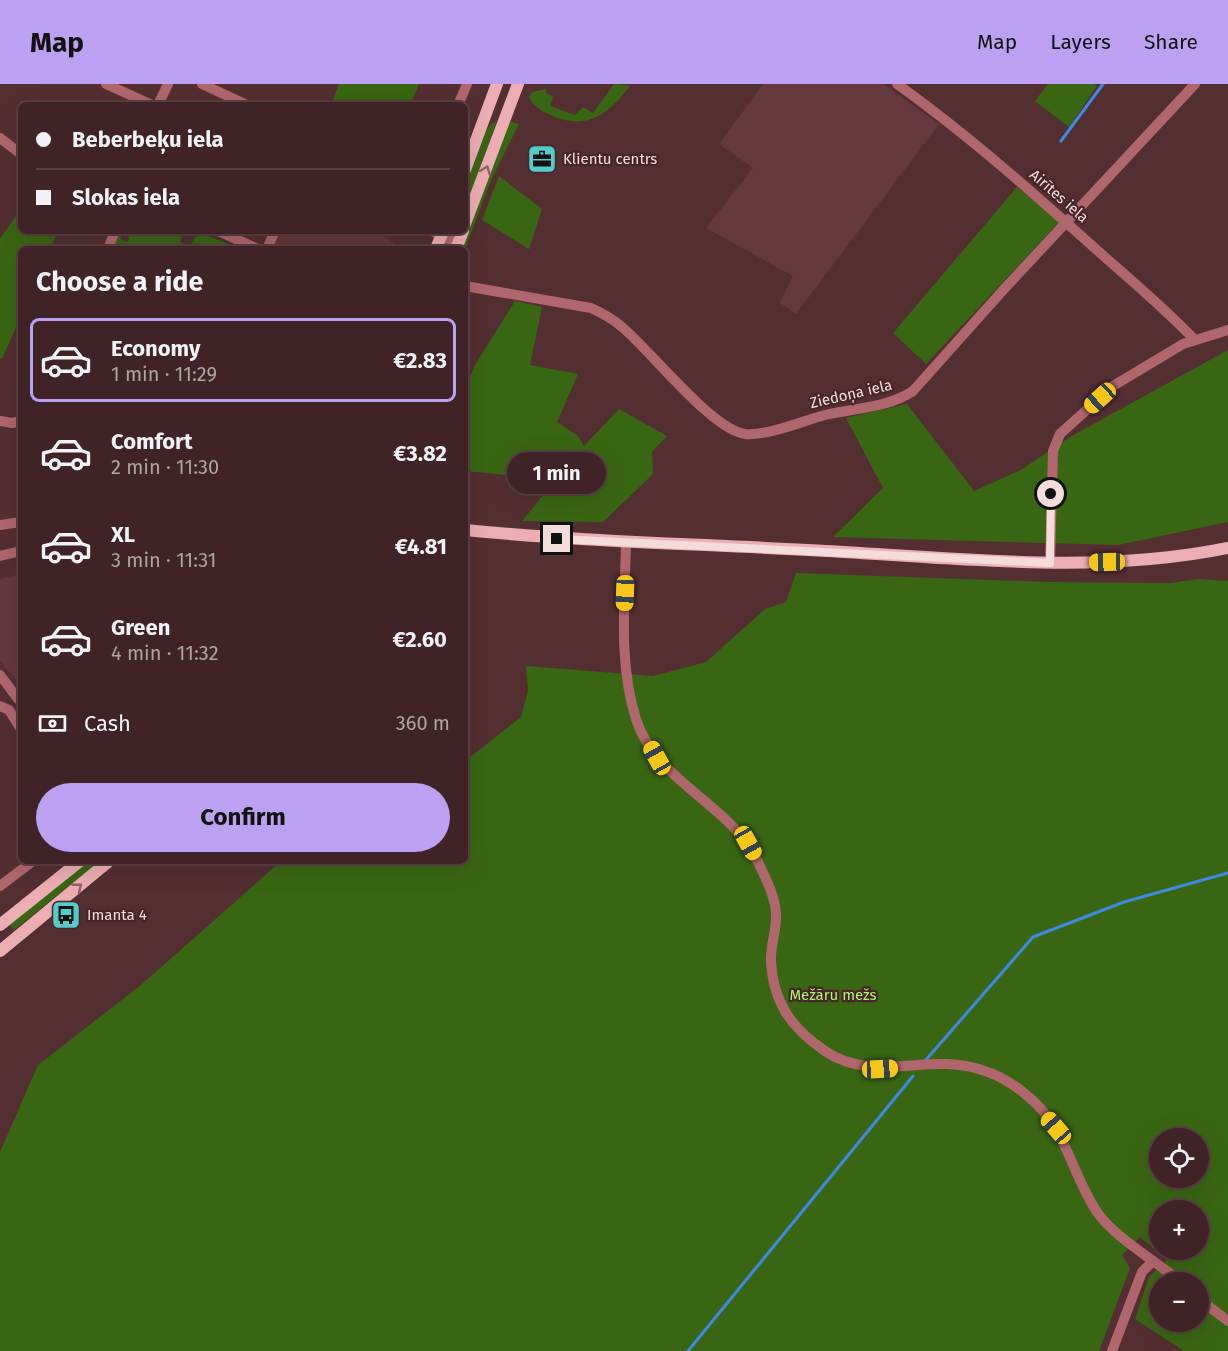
<!DOCTYPE html>
<meta charset="utf-8">
<style>
body{margin:0;font-family:"Fira Sans",sans-serif;background:#4a2f32;color:#f1f3f6;height:100vh;display:flex;flex-direction:column;font-size:22px;white-space:nowrap}
*{box-sizing:border-box;margin:0}
p{font-size:20px;color:#ada4a7}
.icon{flex:none;width:33px;height:33px;fill:none;stroke:currentColor;stroke-width:2;stroke-linecap:round;stroke-linejoin:round}
.map{position:relative;flex:1;overflow:hidden}
.sheet{position:absolute;left:18px;top:162px;width:450px;height:618px;display:flex;flex-direction:column;background:#3f2326;border-radius:9px;box-shadow:0 6px 24px #0002,0 0 0 2px #584043}
.sheet>*{flex:none}
.guide{position:absolute;left:18px;top:18px;width:450px;height:132px;border-radius:9px;box-shadow:0 6px 24px #0002,0 0 0 2px #584043;display:grid;align-content:center;height:132px;padding:0 18px;background:#3f2326}
.controls{position:absolute;left:1149px;top:1044px;display:grid;gap:12px}
.controls a{display:grid;place-items:center;width:60px;height:60px;border-radius:50%;background:#3f2326;box-shadow:0 6px 24px #0002,0 0 0 2px #584043;font-size:30px}
.end{position:absolute;width:27px;height:27px;margin:-14px;border:8px solid #f4dcdd;background:#111;box-shadow:0 0 0 3px #111}
.from{border-radius:50%}
.bubble{position:absolute;height:42px;border-radius:21px;background:#3f2326;box-shadow:0 6px 24px #0002,0 0 0 2px #584043;font-size:20px;font-weight:700;line-height:42px;text-align:center}
.car{position:absolute;width:18px;height:36px;margin:-18px -9px;border-radius:8px;box-shadow:0 0 4px 2px #0007;background:linear-gradient(#f5c518 24%,#345 0 40%,#f5c518 0 76%,#345 0 86%,#f5c518 0)}
.guide b{display:flex;align-items:center;gap:21px;height:57px;font-size:22px}
.guide b+b{border-top:2px solid #584043}
.guide i{width:15px;height:15px;background:#f1f3f6}
ul{padding:0;list-style:none}
li{display:flex;align-items:center;gap:18px;height:84px;margin:0 12px 9px;padding:0 6px;border:3px solid transparent;border-radius:9px}
li div{flex:1}
li b{display:block;font-size:22px}
li em{font-style:normal;font-weight:700}
li.on{border-color:#bca0f2}
li>.icon{width:54px;height:54px;stroke-width:1.5}
h2{padding:0 18px;font-size:27px;line-height:72px}
.pay{display:flex;align-items:center;gap:15px;height:66px;padding:0 18px;font-size:22px}
.pay p{margin-inline-start:auto}
.action{display:flex;gap:12px;margin-top:auto;padding:12px 18px}
.action a{flex:1;height:69px;border-radius:36px;background:#bca0f2;color:#111;font-size:24px;font-weight:700;line-height:69px;text-align:center}
header{display:flex;align-items:center;gap:36px;box-sizing:border-box;height:84px;padding:0 30px;background:#bca0f2;color:#111}
header strong{font-size:28px}
nav{display:flex;gap:33px;margin-inline-start:auto;font-size:21px}
.map>svg:first-child{display:block}
.built{fill:#64393d}
.green{fill:#396613;fill-rule:evenodd}
.lines{fill:none;stroke-linecap:round;stroke-linejoin:round}
.stream{stroke:#3e8ae3;stroke-width:3}
.minor{stroke:#b0666d;stroke-width:10}
.major{stroke:#ecaeb3;stroke-width:12}
.oneway{stroke:#926367}
.route{stroke:#f4dcdd;stroke-width:8}
.labels{text-anchor:middle;dominant-baseline:central;stroke-width:4.5;stroke-linejoin:round;paint-order:stroke}
.poi-label{font-size:15px;fill:#f4dcdd;stroke:#482528;text-anchor:start}
.street-label{font-size:15px;fill:#f4dcdd;stroke:#482528}
.park-label{font-size:15px;fill:#a7f671;stroke:#482528}
</style>
<header>
<strong>Map</strong>
<nav><a>Map</a><a>Layers</a><a>Share</a></nav>
</header>
<div class="map">
<svg width="1228" height="1267" viewBox="0 0 1228 1267">
<rect width="100%" height="100%" fill="#542f32"/>
<g class="built">
<polygon points="763,0 883,0 939,40 796,230 780,219 793,192 706,144 753,84 719,60"/>
<polygon points="281,147 378,147 401,165 272,165"/>
<polygon points="21,490 21,602 0,577 0,495"/>
</g>
<g class="green">
<polygon points="339,0 419,0 410,21 331,21"/>
<path d="M614,0L630,2C609,29 589,46 555,33C544,28 534,24 529,13L532,8L546,5V9L553,13L550,22L575,31L583,23L593,29Z"/>
<polygon points="1048,0 1094,0 1097,2 1069,43 1035,17"/>
<path d="M496,37V39L465,124C465,104 477,46 496,37Z"/>
<polygon points="509,37 519,40 492,94 465,165 462,165"/>
<polygon points="499,92 542,125 529,165 482,136"/>
<polygon points="1017,103 1060,137 926,280 893,249"/>
<polygon points="21,125 21,147 58,147 50,165 21,165 21,232 2,275 0,274 0,155"/>
<polygon points="121,147 123,147 120,155 128,158 130,147 181,147 184,148 180,158 190,162 195,153 203,150 236,163 113,165"/>
<polygon points="515,217 542,223 530,281 578,290 557,338 578,352 584,362 619,325 667,352 652,368 653,390 603,438 522,437 563,387 529,371 517,392 465,387 465,305 475,281"/>
<polygon points="1228,266 1228,438 1118,461 833,453 883,404 846,334 907,320 974,407 1021,386 1070,353"/>
<path d="M796,489L1049,498L1170,499L1199,495L1228,497V1267H1184L1135,1235L1149,1193L1167,1176L1140,1153L1122,1171L1130,1184L1099,1267H0V1068L38,981L141,901L281,777H465V677L521,633L528,607L526,582L653,592L706,578L765,525L786,518ZM1160,1054H1198V1094H1160ZM1160,1126H1198V1166H1160ZM1160,1198H1198V1238H1160Z"/>
<polygon points="87,777 100,777 14,846 9,840"/>
</g>
<g class="lines">
<g class="stream">
<polyline points="1061,57 1103,0"/>
<polyline points="925,977 1033,853 1124,818 1228,789"/>
<polyline points="688,1267 913,992"/>
</g>
<g class="minor">
<polyline points="106,0 152,21"/>
<polyline points="202,0 247,21"/>
<path d="M897,0C971,53 1039,114 1107,175C1137,201 1167,227 1194,255"/>
<polyline points="158,21 168,0"/>
<polyline points="458,21 467,0"/>
<polyline points="0,54 21,70"/>
<polyline points="218,147 258,165"/>
<polyline points="432,147 458,160"/>
<polyline points="108,165 115,147"/>
<polyline points="267,165 275,147"/>
<path d="M465,202L591,224C602,229 613,235 622,243C650,266 712,346 745,350C767,352 803,337 825,331C854,324 888,324 913,307L1005,204L1195,0"/>
<polyline points="0,337 12,339 21,337"/>
<polyline points="0,441 21,438"/>
<path d="M626,458C625,517 618,578 636,635C656,698 729,719 757,776C765,793 775,811 776,830C777,846 770,862 771,877C773,918 791,944 825,967C863,993 904,979 947,980C976,981 1002,991 1024,1009C1068,1043 1069,1086 1097,1128C1114,1153 1157,1178 1181,1198"/>
<polyline points="0,472 21,467"/>
<polyline points="1050,479 1053,367 1060,350 1113,302 1183,260 1228,246"/>
<polyline points="0,591 18,615"/>
<polyline points="0,622 9,626 21,645"/>
<polyline points="0,802 33,777"/>
<polyline points="1198,1214 1228,1237"/>
<polyline points="1112,1267 1142,1188 1153,1177"/>
</g>
<g class="major">
<polyline points="465,86 497,0"/>
<polyline points="465,140 518,0"/>
<polyline points="436,165 443,147"/>
<polyline points="456,165 463,147"/>
<path d="M465,446C585,458 706,460 826,467C960,474 1096,491 1228,464"/>
<polyline points="0,841 80,777"/>
<polyline points="0,867 109,777"/>
</g>
</g>
<defs><path id="oneway-chevron" d="M-2-3.5L2.5 0L-2 3.5" fill="none" stroke-width="1.6" stroke-linecap="round" stroke-linejoin="round" transform="scale(1.5)"/></defs>
<g class="oneway">
<use href="#oneway-chevron" transform="translate(486 86) rotate(-69)"/>
<use href="#oneway-chevron" transform="translate(78 803) rotate(-39)"/>
</g>
<g class="lines">
<polyline class="route" points="557,455 1050,479 1051,410"/>
</g>
<defs>
<g id="office-square" transform="scale(1.5)"><rect x="-9" y="-9" width="18" height="18" rx="4" fill="#52cdcc" stroke="#482528"/><path d="M-6-3h4V-5.5h4V-3h4V5H-6ZM-1-4.5V-3h2v-1.5ZM-6 0V1H6V0Z" fill="#111"/></g>
<g id="bus-square" transform="scale(1.5)"><rect x="-9" y="-9" width="18" height="18" rx="4" fill="#52cdcc" stroke="#482528"/><path d="M-5-6H5V4H4V6H2V4H-2V6H-4V4H-5ZM-3.5-4V0h7V-4ZM-3.5 1.2v1.5H-2V1.2ZM2 1.2v1.5H3.5V1.2Z" fill="#111"/></g>
</defs>
<g fill-rule="evenodd">
<use href="#office-square" x="542" y="75"/>
<use href="#bus-square" x="66" y="831"/>
</g>
<g class="labels">
<g class="poi-label">
<text x="563" y="75">Klientu centrs</text>
<text x="87" y="831">Imanta 4</text>
</g>
<g class="street-label">
<text transform="translate(1059 112) rotate(41)">Airītes iela</text>
<text transform="translate(851 310) rotate(-13)">Ziedoņa iela</text>
</g>
<g class="park-label">
<text x="833" y="911">Mežāru mežs</text>
</g>
</g>
</svg>
<div class="controls">
<a><svg class="icon" aria-label="locate" viewBox="0 0 24 24"><circle cx="12" cy="12" r="6"/><path d="M12 2v4M12 18v4M2 12h4M18 12h4"/></svg></a>
<a>+</a>
<a>−</a>
</div>
<i class="end from" style="left:1051px;top:410px"></i>
<i class="end" style="left:557px;top:455px"></i>
<div class="bubble" style="left:507px;top:368px;width:99px">1 min</div>
<i class="car" style="left:1100px;top:314px;rotate:228deg"></i>
<i class="car" style="left:1107px;top:478px;rotate:269deg"></i>
<i class="car" style="left:625px;top:509px;rotate:182deg"></i>
<i class="car" style="left:657px;top:674px;rotate:331deg"></i>
<i class="car" style="left:748px;top:759px;rotate:151deg"></i>
<i class="car" style="left:880px;top:985px;rotate:87deg"></i>
<i class="car" style="left:1056px;top:1044px;rotate:319deg"></i>
<div class="guide">
<b><i class="from"></i>Beberbeķu iela</b>
<b><i></i>Slokas iela</b>
</div>
<section class="sheet">
<h2>Choose a ride</h2>
<ul>
<li class="on"><svg class="icon" aria-label="car" viewBox="0 0 24 24"><path d="M5 17H2v-5l4-1 3-4h7l3 4 3 1v5h-3M9 17h6M6 11h13"/><circle cx="7" cy="17" r="2"/><circle cx="17" cy="17" r="2"/></svg><div><b>Economy</b><p>1 min · 11:29</p></div><em>€2.83</em></li>
<li><svg class="icon" aria-label="car" viewBox="0 0 24 24"><path d="M5 17H2v-5l4-1 3-4h7l3 4 3 1v5h-3M9 17h6M6 11h13"/><circle cx="7" cy="17" r="2"/><circle cx="17" cy="17" r="2"/></svg><div><b>Comfort</b><p>2 min · 11:30</p></div><em>€3.82</em></li>
<li><svg class="icon" aria-label="car" viewBox="0 0 24 24"><path d="M5 17H2v-5l4-1 3-4h7l3 4 3 1v5h-3M9 17h6M6 11h13"/><circle cx="7" cy="17" r="2"/><circle cx="17" cy="17" r="2"/></svg><div><b>XL</b><p>3 min · 11:31</p></div><em>€4.81</em></li>
<li><svg class="icon" aria-label="car" viewBox="0 0 24 24"><path d="M5 17H2v-5l4-1 3-4h7l3 4 3 1v5h-3M9 17h6M6 11h13"/><circle cx="7" cy="17" r="2"/><circle cx="17" cy="17" r="2"/></svg><div><b>Green</b><p>4 min · 11:32</p></div><em>€2.60</em></li>
</ul>
<div class="pay"><svg class="icon" aria-label="cash" viewBox="0 0 24 24"><path d="M3 7h18v10H3z"/><circle cx="12" cy="12" r="2"/></svg>Cash<p>360 m</p></div>
<div class="action"><a>Confirm</a></div>
</section>
</div>
